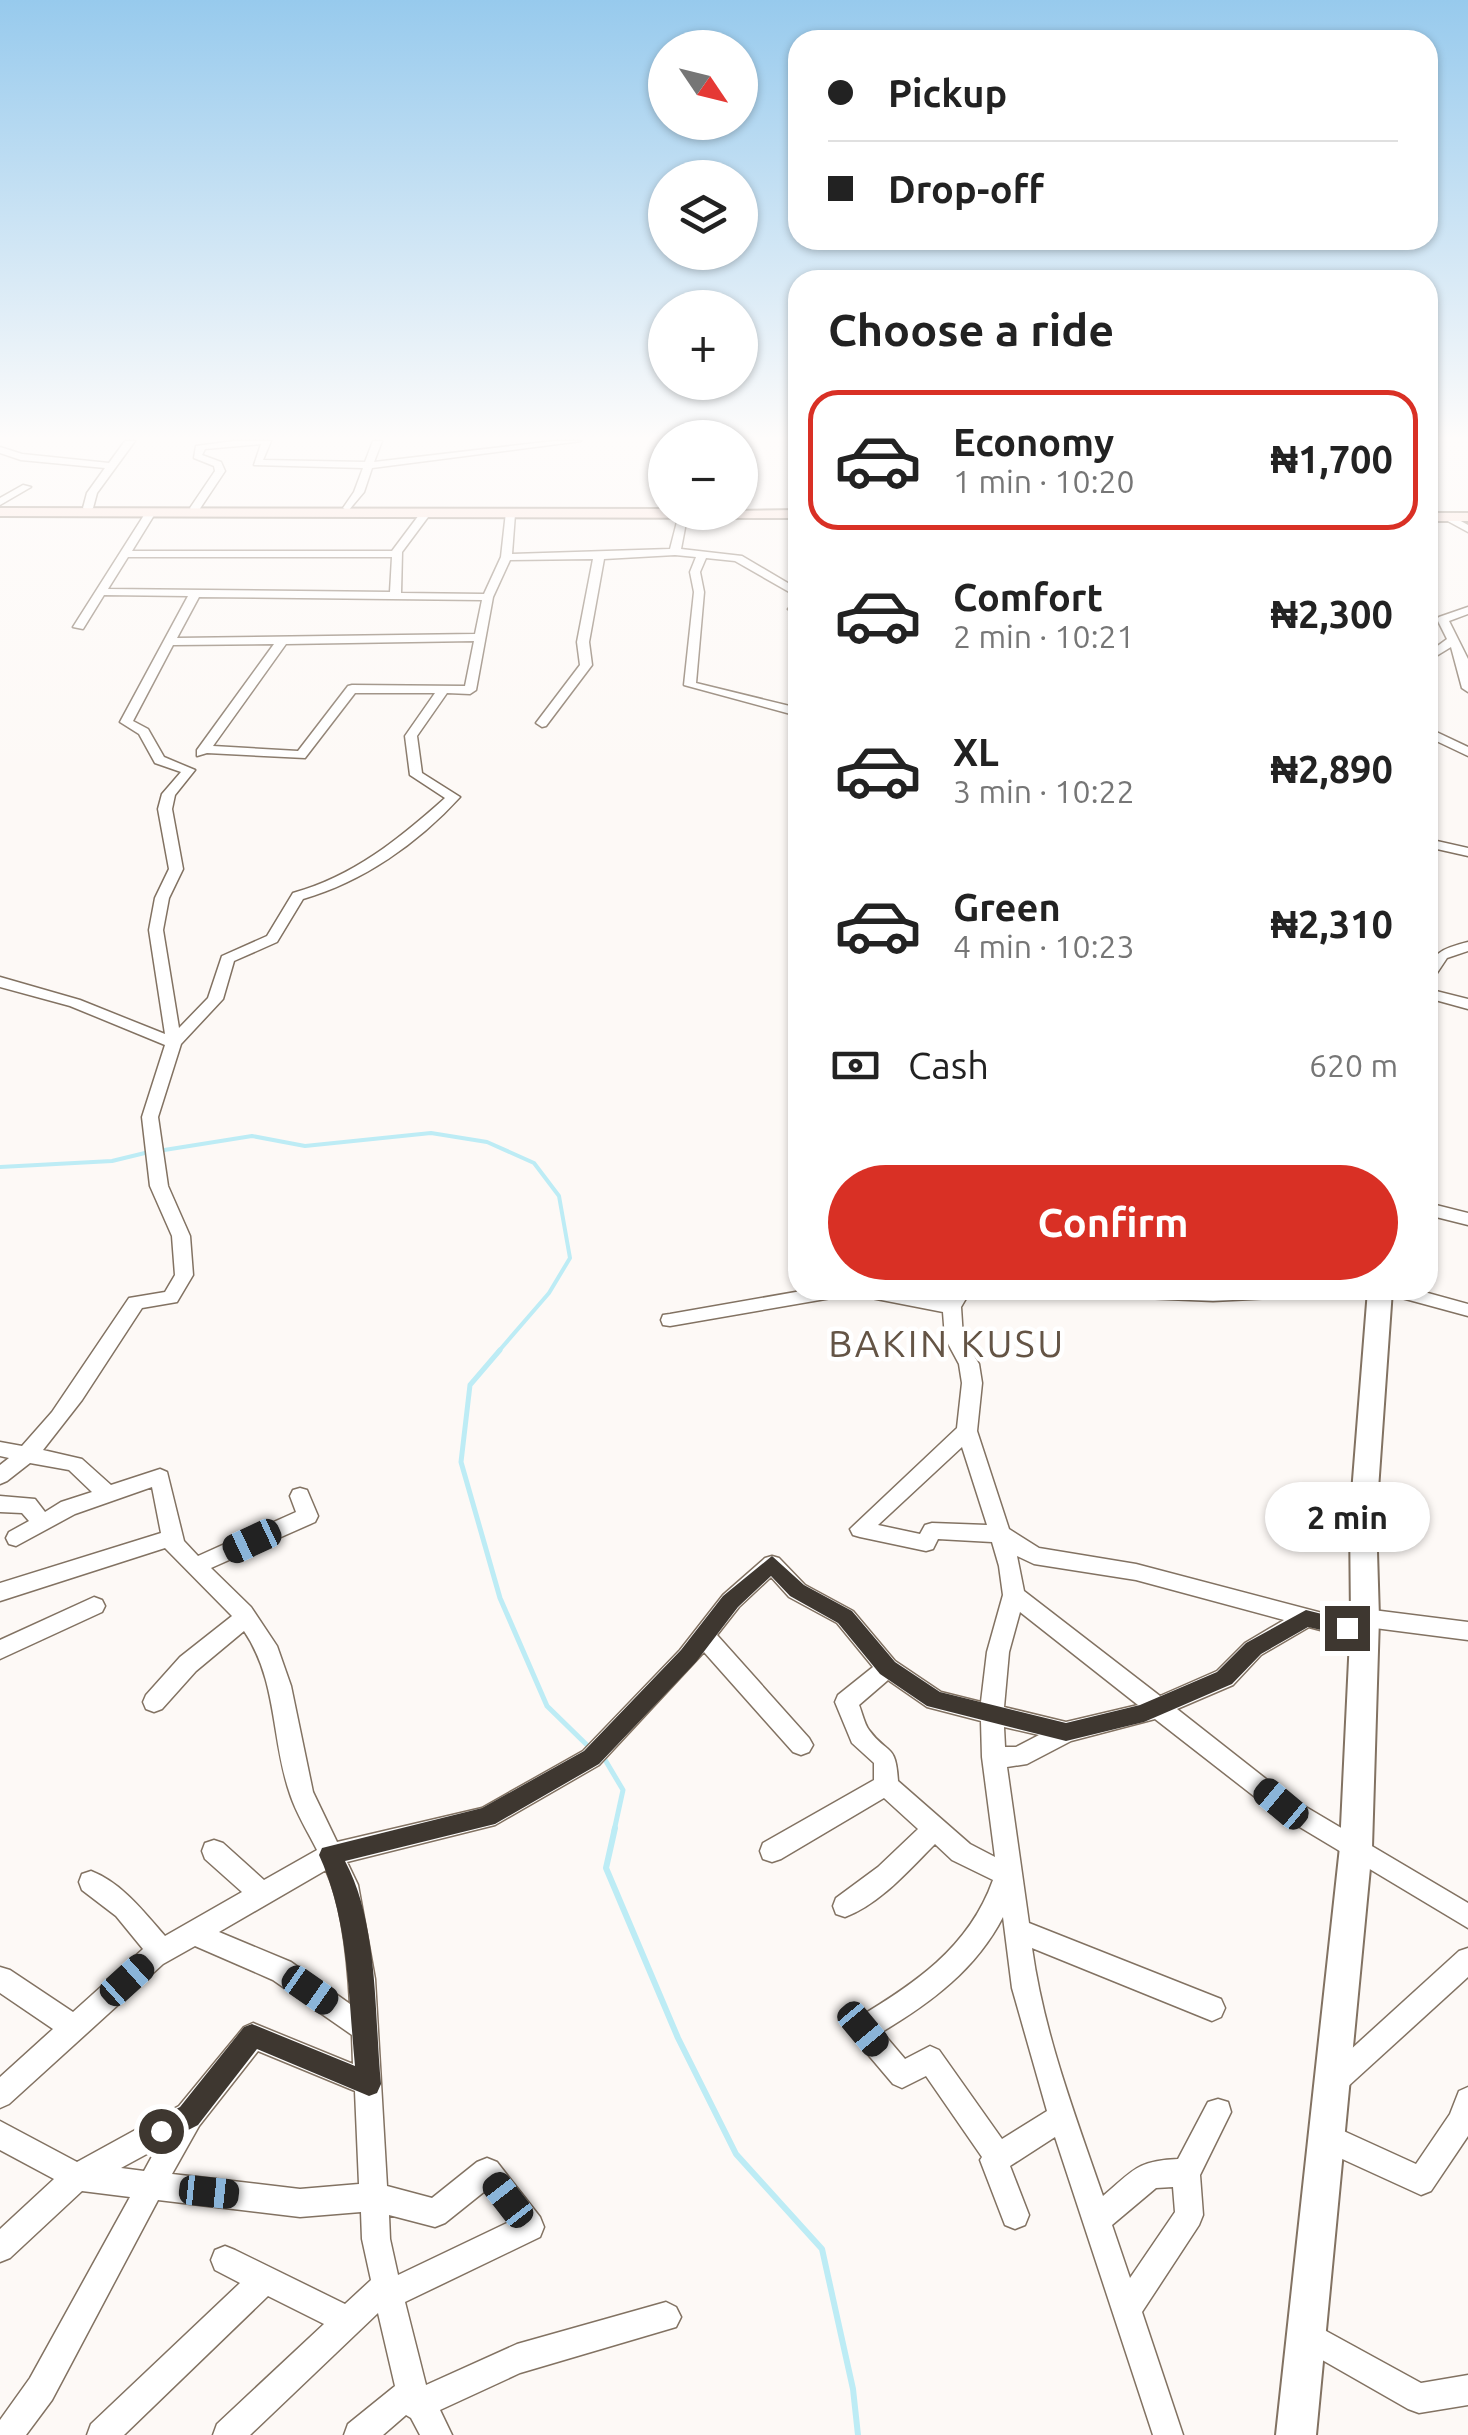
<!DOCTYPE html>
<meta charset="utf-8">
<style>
body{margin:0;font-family:Ubuntu,sans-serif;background:#f2f2f2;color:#222;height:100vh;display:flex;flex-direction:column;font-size:38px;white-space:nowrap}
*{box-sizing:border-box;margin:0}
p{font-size:32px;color:#767676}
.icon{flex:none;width:55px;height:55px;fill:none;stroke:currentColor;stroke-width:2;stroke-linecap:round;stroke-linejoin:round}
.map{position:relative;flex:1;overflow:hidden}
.side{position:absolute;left:788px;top:270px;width:650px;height:1030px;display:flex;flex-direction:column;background:#fff;border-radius:30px;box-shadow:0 2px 8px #0004}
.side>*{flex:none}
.guide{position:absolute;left:788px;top:30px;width:650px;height:220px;border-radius:30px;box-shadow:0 2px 8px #0004;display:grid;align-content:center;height:220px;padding:0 40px;background:#fff}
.needle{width:65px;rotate:125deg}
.tools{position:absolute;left:648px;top:30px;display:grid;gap:20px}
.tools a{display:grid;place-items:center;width:110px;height:110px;border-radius:50%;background:#fff;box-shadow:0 2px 8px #0004;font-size:50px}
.end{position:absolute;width:45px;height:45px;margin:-22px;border:12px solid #3e3730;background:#fff;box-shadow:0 0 0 5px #fff}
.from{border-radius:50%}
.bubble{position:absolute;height:70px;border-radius:35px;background:#fff;box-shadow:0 2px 8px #0004;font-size:32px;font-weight:700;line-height:70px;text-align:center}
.car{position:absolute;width:30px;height:60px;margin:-30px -15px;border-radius:12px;box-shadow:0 0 8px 2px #0007;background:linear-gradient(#222 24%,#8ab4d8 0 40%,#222 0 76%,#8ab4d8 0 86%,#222 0)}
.guide b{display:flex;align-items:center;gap:35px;height:95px;font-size:38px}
.guide b+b{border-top:2px solid #e0e0e0}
.guide i{width:25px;height:25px;background:#222}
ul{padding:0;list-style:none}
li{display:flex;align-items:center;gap:30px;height:140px;margin:0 20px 15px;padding:0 20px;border:5px solid transparent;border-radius:30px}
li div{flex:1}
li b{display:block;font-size:38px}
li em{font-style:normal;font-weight:700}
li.active{border-color:#d93025}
li>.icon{width:90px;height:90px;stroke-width:1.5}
h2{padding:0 40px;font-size:45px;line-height:120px}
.pay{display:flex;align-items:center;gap:25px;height:110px;padding:0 40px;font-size:38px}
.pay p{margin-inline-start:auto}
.cta{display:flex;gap:20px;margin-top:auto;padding:20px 40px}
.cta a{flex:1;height:115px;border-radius:60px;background:#d93025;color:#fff;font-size:40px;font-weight:700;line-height:115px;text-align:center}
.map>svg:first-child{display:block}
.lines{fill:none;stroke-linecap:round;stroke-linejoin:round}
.stream-far2{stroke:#bdecf5;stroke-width:4}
.stream-far1{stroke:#bdecf5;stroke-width:5}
.stream{stroke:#bdecf5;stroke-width:6}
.minor-casing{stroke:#827262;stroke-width:3}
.tertiary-casing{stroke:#827262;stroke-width:4}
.secondary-casing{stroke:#827262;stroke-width:4}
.minor{fill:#fff;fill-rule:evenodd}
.tertiary{fill:#fff;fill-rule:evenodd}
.secondary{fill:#fbdfd5;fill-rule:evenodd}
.route{fill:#3e3730}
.labels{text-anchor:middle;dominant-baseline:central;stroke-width:9;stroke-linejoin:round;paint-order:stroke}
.quarter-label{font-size:38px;letter-spacing:2.5px;fill:#645445;stroke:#fff}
</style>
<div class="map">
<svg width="1468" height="2435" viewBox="0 0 1468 2435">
<rect width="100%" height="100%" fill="#fdf9f6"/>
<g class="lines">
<g class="stream-far2">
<polyline points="158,1151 252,1136 305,1146 431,1133 487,1142 534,1163 559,1196 570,1258 549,1293 498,1352"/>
<polyline points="0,1167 112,1161 149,1152"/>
</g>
<g class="stream-far1">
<polyline points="500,1350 470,1385 461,1462 500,1598 547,1706 589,1747"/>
<polyline points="604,1758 623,1790 614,1831"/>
</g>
<polyline class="stream" points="615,1828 606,1868 678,2038 736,2154 822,2249 853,2389 858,2435"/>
<g class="minor-casing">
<g id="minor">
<polygon points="125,441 135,441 97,493 93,508 88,511 83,508 87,493 105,468 21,460 0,453 0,447 22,454 109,463"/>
<polygon points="234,441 271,441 263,460 365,462 373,441 382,441 374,462 554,441 581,441 372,468 364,492 348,511 343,508 354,492 363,468 254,465 261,444 205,449 202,455 221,462 225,471 199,510 191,510 190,508 215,471 214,466 194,458 196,446"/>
<polygon points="23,485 31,487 0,505 0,498"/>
<path d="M151,509L156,512L132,551H392L422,511H430L431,513L402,552L401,593L484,594L501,557L506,512L515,514L512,554L670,549L679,514L688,512L681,549L742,556L798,589V597L735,561L706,558L700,572L704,592L696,683L798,708V716L684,685L694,592L690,572L696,557L675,555L604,559L589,642L592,665L546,726L542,727L536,723L580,665L577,642L593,559L510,560L493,597L476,690L470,694L447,693L417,736L422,773L460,797C418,843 363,882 303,899L277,942L234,961L223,999L181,1044L158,1117L168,1186L190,1236L193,1275L177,1302L142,1308L82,1400L43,1450L82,1459L111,1485L160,1469L167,1472L184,1541L198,1556L296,1512L290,1496L293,1490L300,1488L307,1490L318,1516L315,1522L211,1568L251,1607L277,1646L291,1686L313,1792L337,1842L482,1808L583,1751L680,1650L723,1595L765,1558L772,1556L779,1558L805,1585L853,1611L895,1661L941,1692L981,1702L987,1652L1003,1595L999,1566L992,1542L938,1539L933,1549L926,1551L860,1537L853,1535L850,1529L957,1428L962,1383L959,1364L945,1338L943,1312L861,1296L852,1290L843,1296L670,1326L663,1325L661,1320L663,1315L670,1314L807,1290H895L947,1300L953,1290H971L961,1307L963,1338L979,1364L982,1383L977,1431L1009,1529L1039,1548L1136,1564L1345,1619L1365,1609L1468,1622V1640L1367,1627L1347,1637L1309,1627L1261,1655L1233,1685L1177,1709L1289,1797L1468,1903V1928L1273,1811L1155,1719L1071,1741L1027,1764L1007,1767L1029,1923L1221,1999L1225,2008L1221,2017L1212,2021L1032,1948C1044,2034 1075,2115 1103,2196C1134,2170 1136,2161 1178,2159L1208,2102L1218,2099L1228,2102L1231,2112L1200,2175L1203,2215L1199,2225L1142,2312L1183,2435H1153L1055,2137L1010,2166L1029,2215L1025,2225L1015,2229L1005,2225L980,2160L982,2157L926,2076L902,2088L893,2084L854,2038L850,2029L854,2020C913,1985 969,1948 993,1880L952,1860L935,1844C909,1870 880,1904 845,1917L836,1914L833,1906L836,1898L878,1867L918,1829L884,1798L781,1859L772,1862L763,1859L760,1851L763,1843L874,1780V1763L852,1743L835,1702L838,1695L873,1667L837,1623L789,1597L771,1577L739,1607L717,1635L809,1738L813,1745L809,1752L801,1755L793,1752L704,1652L599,1765L495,1825L347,1862L358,1885L375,1979L387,2186L432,2198L477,2162L487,2158L497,2162L540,2217L544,2227L540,2237L405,2302L426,2385L517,2344L666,2302L676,2307L681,2317L676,2327L520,2373L440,2410L452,2435H420L411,2418L406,2415L383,2435H344L348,2424L395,2386L378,2313L250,2435H213L217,2424L324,2324L268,2296L124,2435H87L91,2424L240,2283L215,2270L211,2260L215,2250L225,2246L235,2250L345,2304L371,2280L362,2239L361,2212L300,2217L158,2200L52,2400L26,2435H0V2420L30,2378L130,2197L82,2191L10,2258L0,2262V2229L54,2179L0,2150V2121L77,2162L179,2106L244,2027L253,2023L353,2064L352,2035L273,1980L195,1946L163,1964L9,2104L0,2108V2077L53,2029L0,1993V1967L10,1970L73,2012L143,1949L116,1916L82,1890L79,1882L82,1874L91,1871C122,1883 144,1912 165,1936L242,1892L205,1859L202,1851L205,1843L214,1840L223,1843L264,1880L317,1850C308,1832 296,1813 290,1794C271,1740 278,1681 244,1631L196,1671L162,1709L154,1712L146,1709L143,1702L146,1695L180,1657L232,1616L165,1548L0,1601V1583L161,1533L152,1487L75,1514L16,1546L9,1544L6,1538L9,1532L29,1521L22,1513L0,1512V1496L35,1499L45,1512L61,1502L92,1492L69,1470L30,1463L7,1481L0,1484V1465L9,1458L0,1456V1442L22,1446L52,1412L129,1298L165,1292L175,1275L172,1236L150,1186L142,1117L165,1045L70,1006L0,987V977L80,1000L165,1034L149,930L155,898L169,869L158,809L162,794L181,772L155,763L139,734L120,722L188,596L104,595L83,629L73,627L146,512ZM128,557H392L390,592L108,589ZM199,597L482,600L475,634L177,638ZM474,641L465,686L352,685L348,686L298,751L213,746L286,644ZM274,644L197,750V756L207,753L305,758L355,693H435L405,736L410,775L445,798C399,839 354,876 293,893L267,936L222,956L208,998L179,1028L163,930L169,898L183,869L172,809L175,795L195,770L164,757L148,729L133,721L173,645ZM962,1447L987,1525L932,1523L925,1525L920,1534L878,1525ZM1017,1556L1034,1564L1136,1580L1284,1620L1245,1643L1217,1671L1160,1696L1024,1591ZM1020,1612L1138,1705L1066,1722L1004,1707L1009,1652ZM888,1680L927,1707L981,1721L982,1757L995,1857L970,1844L898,1781C896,1742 887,1755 869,1730C864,1723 862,1712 859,1705ZM1004,1727L1039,1735L1016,1747H1005ZM326,1870C343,1906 348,1964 350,2004L291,1962L219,1932ZM1003,1917L1012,1988L1047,2111L1002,2139L939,2050L930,2046L905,2059L882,2032C932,2002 976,1969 1003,1917ZM258,2051L355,2091L359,2184L300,2189L172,2174L199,2126ZM156,2149L144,2171L121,2168ZM1173,2187L1175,2212L1130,2278L1112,2225L1156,2188ZM485,2191L509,2222L398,2275L390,2239L389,2215L435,2227L445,2223Z"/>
<polygon points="1448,514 1468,525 1468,532 1444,519 1443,517"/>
<polygon points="798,602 798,616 788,609"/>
<polygon points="1468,607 1468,614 1449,621 1468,659 1468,692 1462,688 1451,647 1428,661 1428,653 1447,639 1437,619 1439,617"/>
<polygon points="1428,728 1468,747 1468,756 1428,737"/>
<polygon points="1428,839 1468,848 1468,856 1428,847"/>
<path d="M1468,942V951L1447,958L1433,979L1428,980C1428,953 1444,948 1468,942Z"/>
<polygon points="1428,989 1468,999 1468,1009 1428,998"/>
<polygon points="1428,1203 1468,1213 1468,1225 1428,1215"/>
<polygon points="1088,1290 1321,1290 1312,1296 1213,1301 1097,1296"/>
<polygon points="1384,1290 1417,1290 1468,1304 1468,1316 1387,1294"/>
<polygon points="94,1597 102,1600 105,1606 102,1612 0,1659 0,1640"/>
<polygon points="1468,1948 1468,1977 1344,2090 1335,2094 1326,2090 1322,2081 1326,2072 1459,1951"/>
<polygon points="1468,2087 1468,2136 1431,2191 1421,2195 1316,2147 1312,2137 1316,2127 1326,2123 1416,2164 1450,2114 1459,2091"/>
<polygon points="1306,2320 1421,2383 1468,2375 1468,2405 1419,2413 1408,2409 1296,2345 1291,2335 1296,2325"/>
</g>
</g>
<g class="tertiary-casing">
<polygon id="tertiary" points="1368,1290 1392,1290 1376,1518 1379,1618 1372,1847 1316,2435 1276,2435 1340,1847 1351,1618 1350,1518"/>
</g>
<g class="secondary-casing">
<g id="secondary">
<polygon points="0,508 665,509 665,512 798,510 798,518 0,516"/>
<rect x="1428" y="513" width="40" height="8"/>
</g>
</g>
<use href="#minor" class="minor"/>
<use href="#tertiary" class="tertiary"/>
<use href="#secondary" class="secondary"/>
</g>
<linearGradient id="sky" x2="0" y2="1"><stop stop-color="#97caed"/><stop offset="0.56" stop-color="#fefcfb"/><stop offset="1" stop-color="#fefcfb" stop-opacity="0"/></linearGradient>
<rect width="1468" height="782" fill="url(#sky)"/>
<path class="route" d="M772,1556L804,1585L852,1611L895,1662L940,1692L1066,1723L1140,1705L1217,1672L1246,1643L1306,1610L1354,1622L1357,1628L1347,1636L1308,1627L1261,1654L1232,1684L1144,1722L1066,1741L927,1706L880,1674L838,1623L790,1596L771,1576L738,1607L696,1662L599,1764L495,1824L345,1861C379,1925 374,2013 381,2084L377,2093L369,2096L257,2049L198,2125L161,2144L152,2140L148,2131L152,2122L180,2107L244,2027L252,2024L355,2066C348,1994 349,1921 319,1855L322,1848L482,1808L584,1751L681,1650L723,1596Z"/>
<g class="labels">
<g class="quarter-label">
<text x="947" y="1343">BAKIN KUSU</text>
</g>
</g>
</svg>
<div class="tools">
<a><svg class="needle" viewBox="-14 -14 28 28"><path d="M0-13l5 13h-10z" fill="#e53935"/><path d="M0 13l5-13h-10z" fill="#767676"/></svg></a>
<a><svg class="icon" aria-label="layers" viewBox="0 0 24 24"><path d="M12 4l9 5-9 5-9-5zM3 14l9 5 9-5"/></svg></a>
<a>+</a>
<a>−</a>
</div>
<i class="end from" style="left:161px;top:2131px"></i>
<i class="end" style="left:1347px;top:1628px"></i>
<div class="bubble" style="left:1265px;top:1482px;width:165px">2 min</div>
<i class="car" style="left:252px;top:1541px;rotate:245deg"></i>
<i class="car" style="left:1281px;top:1804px;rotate:310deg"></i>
<i class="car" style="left:127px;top:1980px;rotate:48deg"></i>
<i class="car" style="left:310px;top:1990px;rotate:125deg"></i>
<i class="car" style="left:863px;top:2029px;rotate:140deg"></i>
<i class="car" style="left:209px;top:2192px;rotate:96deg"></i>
<i class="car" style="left:508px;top:2200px;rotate:322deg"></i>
<div class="guide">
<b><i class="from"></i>Pickup</b>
<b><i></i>Drop-off</b>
</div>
<section class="side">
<h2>Choose a ride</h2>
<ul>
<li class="active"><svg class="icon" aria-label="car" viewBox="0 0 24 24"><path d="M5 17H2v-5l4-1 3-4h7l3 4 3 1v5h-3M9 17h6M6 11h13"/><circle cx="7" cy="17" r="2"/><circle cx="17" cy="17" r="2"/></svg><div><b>Economy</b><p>1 min · 10:20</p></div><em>₦1,700</em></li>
<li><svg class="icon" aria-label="car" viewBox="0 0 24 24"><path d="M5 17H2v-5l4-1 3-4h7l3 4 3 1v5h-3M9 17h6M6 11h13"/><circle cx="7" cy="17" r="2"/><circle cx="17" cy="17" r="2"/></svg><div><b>Comfort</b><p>2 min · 10:21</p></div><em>₦2,300</em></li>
<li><svg class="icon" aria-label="car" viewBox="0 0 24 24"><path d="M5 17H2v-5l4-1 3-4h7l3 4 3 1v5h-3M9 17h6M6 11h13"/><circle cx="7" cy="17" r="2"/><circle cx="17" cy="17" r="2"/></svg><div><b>XL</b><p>3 min · 10:22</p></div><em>₦2,890</em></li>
<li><svg class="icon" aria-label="car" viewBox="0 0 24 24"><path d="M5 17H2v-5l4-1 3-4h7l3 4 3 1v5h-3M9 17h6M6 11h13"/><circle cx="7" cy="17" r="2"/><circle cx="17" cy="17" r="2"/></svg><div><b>Green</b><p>4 min · 10:23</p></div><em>₦2,310</em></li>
</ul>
<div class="pay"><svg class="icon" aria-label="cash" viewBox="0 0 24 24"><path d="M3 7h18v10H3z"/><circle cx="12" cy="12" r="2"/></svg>Cash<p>620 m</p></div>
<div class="cta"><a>Confirm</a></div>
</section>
</div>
